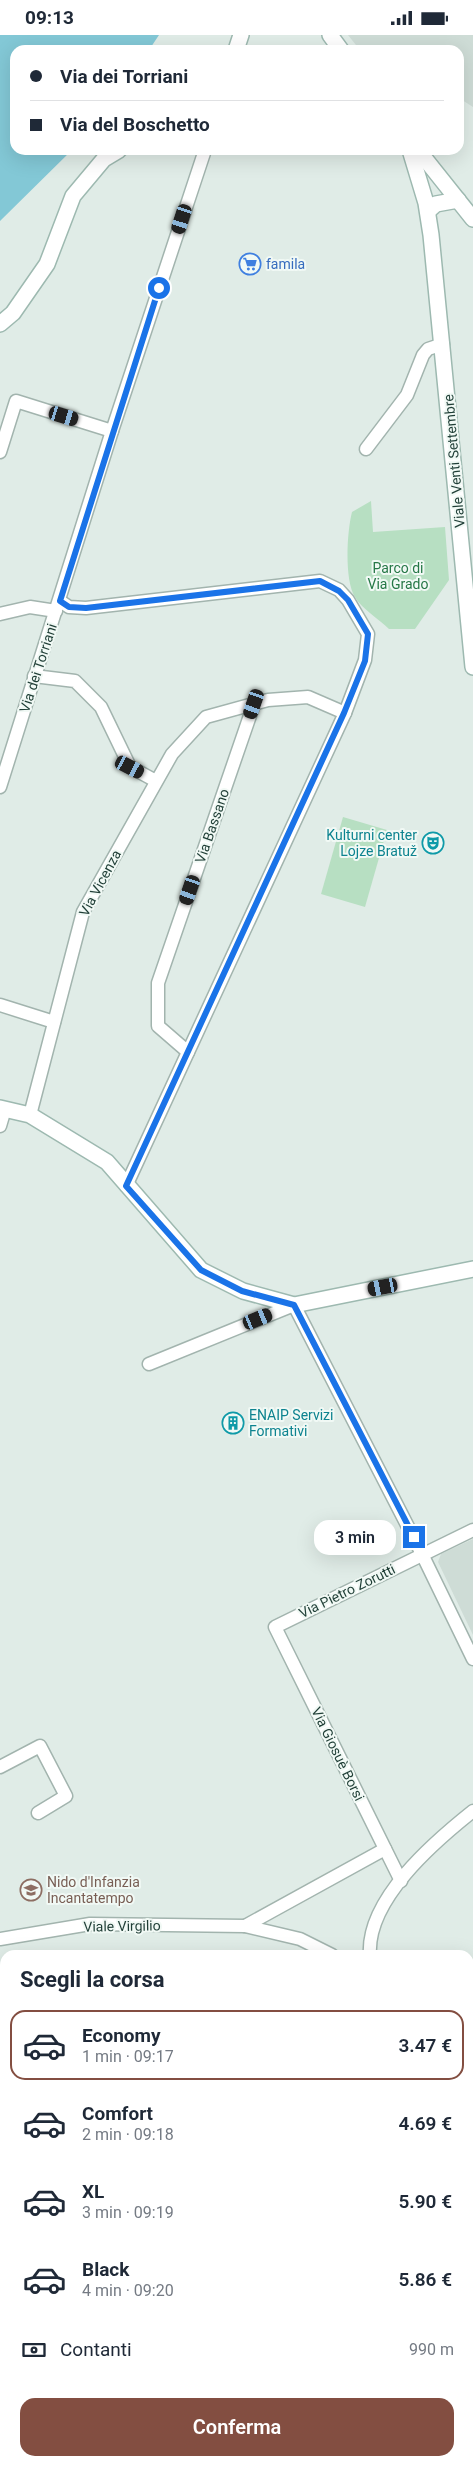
<!DOCTYPE html>
<html lang="it">
<meta charset="utf-8">
<style>
body{margin:0;font-family:Roboto,sans-serif;background:#f6f6f7;color:#1f2937;height:100vh;display:flex;flex-direction:column;font-size:19px;white-space:nowrap}
*{box-sizing:border-box;margin:0}
p{font-size:16px;color:#747a83}
.icon{flex:none;width:28px;height:28px;fill:none;stroke:currentColor;stroke-width:2;stroke-linecap:round;stroke-linejoin:round}
.map{position:relative;flex:1;overflow:hidden}
.drawer{position:absolute;left:0px;top:1915px;width:474px;height:516px;display:flex;flex-direction:column;background:#fff;border-radius:15px 15px 0 0;box-shadow:0 5px 20px #0002}
.drawer>*{flex:none}
.banner{position:absolute;left:10px;top:10px;width:454px;height:110px;border-radius:15px;box-shadow:0 5px 20px #0002;display:grid;align-content:center;height:110px;padding:0 20px;background:#fff}
.end{position:absolute;width:22px;height:22px;margin:-11px;border:6px solid #1a73e8;background:#fff;box-shadow:0 0 0 2px #fff}
.from{border-radius:50%}
.bubble{position:absolute;height:35px;border-radius:15px;background:#fff;box-shadow:0 5px 20px #0002;font-size:16px;font-weight:600;line-height:35px;text-align:center}
.car{position:absolute;width:15px;height:30px;margin:-15px -8px;border-radius:6px;box-shadow:0 0 4px 1px #0007;background:linear-gradient(#222 24%,#8ab4d8 0 40%,#222 0 76%,#8ab4d8 0 86%,#222 0)}
.banner b{display:flex;align-items:center;gap:18px;height:48px;font-size:19px}
.banner b+b{border-top:1px solid #e0e1e3}
.banner i{width:12px;height:12px;background:#1f2937}
ul{padding:0;list-style:none}
li{display:flex;align-items:center;gap:15px;height:70px;margin:0 10px 8px;padding:0 10px;border:2px solid transparent;border-radius:15px}
li div{flex:1}
li b{display:block;font-size:19px}
li em{font-style:normal;font-weight:600}
li.on{border-color:#834e41}
li>.icon{width:45px;height:45px;stroke-width:1.5}
h2{padding:0 20px;font-size:22px;line-height:60px}
.pay{display:flex;align-items:center;gap:12px;height:55px;padding:0 20px;font-size:19px}
.pay p{margin-inline-start:auto}
.cta{display:flex;gap:10px;margin-top:auto;padding:10px 20px}
.cta a{flex:1;height:58px;border-radius:15px;background:#834e41;color:#fff;font-size:20px;font-weight:600;line-height:58px;text-align:center}
.status{display:flex;justify-content:space-between;align-items:center;height:35px;padding:0 25px;background:#fff;direction:ltr}
.status svg{height:14px;fill:currentColor}
.map>svg:first-child{display:block}
.built{fill:#cedcd6}
.green{fill:#b7dfc2}
.water{fill:#83c8d6}
.lines{fill:none;stroke-linecap:round;stroke-linejoin:round}
.stream{stroke:#83c8d6;stroke-width:4}
.street-casing{stroke:#a2b4ae;stroke-width:15}
.secondary-casing{stroke:#9db9b0;stroke-width:18}
.street{stroke:#fff;stroke-width:12}
.secondary{stroke:#fff;stroke-width:15}
.route{stroke:#1a73e8;stroke-width:6}
.labels{text-anchor:middle;dominant-baseline:central;stroke-width:4;stroke-linejoin:round;paint-order:stroke}
.shop-label{font-size:14px;fill:#366cbe;stroke:#f1f9f5;text-anchor:start}
.street-label{font-size:14px;fill:#1f3e36;stroke:#f1f9f5}
.park-label{font-size:14px;fill:#267847;stroke:#f1f9f5}
.culture-label{font-size:14px;fill:#0d838f;stroke:#f1f9f5;text-anchor:end}
.education-label{font-size:14px;fill:#785e54;stroke:#f1f9f5;text-anchor:start}
</style>
<div class="status"><b>09:13</b><svg viewBox="0 0 49 12"><path d="M0 12V9h3v3zM5 12V6h3v6zM10 12V3h3v9zM15 12V0h3v12zM26 1h20v11H26zM47 4h2v5h-2z"/></svg></div>
<div class="map">
<svg width="473" height="2431" viewBox="0 0 473 2431">
<rect width="100%" height="100%" fill="#e0ece7"/>
<g class="built">
<polygon points="348,0 473,0 473,72 459,63 459,15 360,15"/>
<polygon points="473,1504 473,1600 438,1527 441,1519"/>
</g>
<g class="green">
<path d="M371,466L373,497L445,492L449,545L415,594H389C379,584 362,574 355,562C344,545 347,496 352,477Z"/>
<polygon points="343,782 387,795 365,872 321,859"/>
<polygon points="473,1958 473,2158 469,2160 469,1964"/>
<polygon points="0,2047 5,2047 5,2350 0,2349"/>
</g>
<polygon class="water" points="0,0 159,0 149,15 15,15 15,115 72,115 0,186"/>
<g class="lines">
<g class="stream">
<polyline points="472,2018 473,2017"/>
<polyline points="0,2194 5,2194"/>
</g>
<g class="street-casing">
<g id="street">
<polyline points="366,414 407,360 423,320 428,314 443,309"/>
<polyline points="0,417 16,366 112,396"/>
<polyline points="60,566 69,572 86,573 320,546 339,555 348,565 368,599 365,625 345,678 126,1151"/>
<polyline points="0,579 30,572 56,576"/>
<polyline points="34,641 75,646 101,672 130,732 156,746"/>
<polyline points="0,752 112,396 205,115"/>
<polyline points="0,970 54,987"/>
<polyline points="188,1017 158,991 158,948 254,669"/>
<polyline points="30,1080 83,877 172,719 206,682 268,665 308,662 345,678"/>
<polyline points="0,1091 5,1074"/>
<polyline points="149,1329 294,1270 422,1519 473,1624"/>
<polyline points="0,1732 40,1711 66,1761 38,1778"/>
<polyline points="401,1846 275,1592 473,1495"/>
<polyline points="245,1891 385,1814"/>
<polyline points="0,1904 90,1889 245,1891 300,1904 332,1920"/>
<path d="M370,1920C366,1865 434,1807 473,1776"/>
<polyline points="469,2072 473,2078"/>
<polyline points="32,2426 33,2431"/>
<polyline points="355,2426 356,2431"/>
</g>
</g>
<g class="secondary-casing">
<g id="secondary">
<polyline points="330,0 341,15"/>
<polyline points="236,15 241,0"/>
<polyline points="410,115 426,168 431,200 473,632"/>
<polyline points="418,115 473,184"/>
<polyline points="428,176 436,169 458,165"/>
<polyline points="0,289 13,278 47,229 73,161 104,124 119,115"/>
<polyline points="0,1073 30,1080 107,1127 201,1235 243,1256 294,1270 473,1234"/>
<polyline points="469,2268 473,2265"/>
<polyline points="210,2431 216,2426"/>
</g>
</g>
<use href="#street" class="street"/>
<use href="#secondary" class="secondary"/>
</g>
<g class="lines">
<polyline class="route" points="159,253 60,566 69,572 86,573 320,546 339,556 348,565 368,599 365,626 344,678 126,1151 201,1235 242,1256 294,1270 414,1502"/>
</g>
<defs>
<g id="supermarket-ring" transform="scale(1.125)"><circle r="9.5" fill="#f1f9f5" stroke="#3f7fe0" stroke-width="1.5"/><path d="M-6-5.5h2.5l.6 2H6L4.5 2H-2.5L-4.4-4H-6ZM-1.5 3.2a1.3 1.3 0 1 0 .1 0ZM3 3.2a1.3 1.3 0 1 0 .1 0Z" fill="#3f7fe0"/></g>
<g id="theatre-ring" transform="scale(1.125)"><circle r="9.5" fill="#f1f9f5" stroke="#0f9aa8" stroke-width="1.5"/><path d="M-5-5.5Q0-4 5-5.5V0Q5 5 0 6Q-5 5-5 0ZM-3.3-2.5H-1v1.5H-3.3ZM1-2.5H3.3v1.5H1ZM-2.8 1Q0 5.5 2.8 1Z" fill="#0f9aa8"/></g>
<g id="building-ring" transform="scale(1.125)"><circle r="9.5" fill="#f1f9f5" stroke="#0f9aa8" stroke-width="1.5"/><path d="M-4-6H4V6H1V3H-1V6H-4ZM-2.5-4.3h1.7v1.8h-1.7ZM.8-4.3h1.7v1.8H.8ZM-2.5-1h1.7V.8h-1.7ZM.8-1h1.7V.8H.8Z" fill="#0f9aa8"/></g>
<g id="school-ring" transform="scale(1.125)"><circle r="9.5" fill="#f1f9f5" stroke="#8d6e63" stroke-width="1.5"/><path d="M0-5L7-2L0 1L-7-2ZM-4 1L0 2.5L4 1V4Q0 6-4 4Z" fill="#8d6e63"/></g>
</defs>
<g fill-rule="evenodd">
<use href="#supermarket-ring" x="250" y="229"/>
<use href="#theatre-ring" x="433" y="808"/>
<use href="#building-ring" x="233" y="1388"/>
<use href="#school-ring" x="31" y="1855"/>
</g>
<g class="labels">
<g class="shop-label">
<text x="266" y="229">famila</text>
</g>
<g class="street-label">
<text transform="translate(454 426) rotate(-95)">Viale Venti Settembre</text>
<text transform="translate(38 633) rotate(-72)">Via dei Torriani</text>
<text transform="translate(212 791) rotate(-71)">Via Bassano</text>
<text transform="translate(100 848) rotate(-62)">Via Vicenza</text>
<text transform="translate(347 1556) rotate(-26)">Via Pietro Zorutti</text>
<text transform="translate(338 1719) rotate(64)">Via Giosuè Borsi</text>
<text transform="translate(122 1891) rotate(-1)">Viale Virgilio</text>
</g>
<g class="park-label">
<text x="398" y="533">Parco di<tspan x="398" dy="16">Via Grado</tspan></text>
</g>
<g class="culture-label">
<text x="417" y="800">Kulturni center<tspan x="417" dy="16">Lojze Bratuž</tspan></text>
<text x="249" y="1380" text-anchor="start">ENAIP Servizi<tspan x="249" dy="16">Formativi</tspan></text>
</g>
<g class="education-label">
<text x="47" y="1847">Nido d'Infanzia<tspan x="47" dy="16">Incantatempo</tspan></text>
</g>
</g>
</svg>
<i class="end from" style="left:159px;top:253px"></i>
<i class="end" style="left:414px;top:1502px"></i>
<div class="bubble" style="left:314px;top:1485px;width:82px">3 min</div>
<i class="car" style="left:182px;top:184px;rotate:198deg"></i>
<i class="car" style="left:64px;top:381px;rotate:107deg"></i>
<i class="car" style="left:254px;top:669px;rotate:199deg"></i>
<i class="car" style="left:130px;top:732px;rotate:117deg"></i>
<i class="car" style="left:190px;top:855px;rotate:199deg"></i>
<i class="car" style="left:383px;top:1252px;rotate:259deg"></i>
<i class="car" style="left:258px;top:1284px;rotate:68deg"></i>
<div class="banner">
<b><i class="from"></i>Via dei Torriani</b>
<b><i></i>Via del Boschetto</b>
</div>
<section class="drawer">
<h2>Scegli la corsa</h2>
<ul>
<li class="on"><svg class="icon" aria-label="car" viewBox="0 0 24 24"><path d="M5 17H2v-5l4-1 3-4h7l3 4 3 1v5h-3M9 17h6M6 11h13"/><circle cx="7" cy="17" r="2"/><circle cx="17" cy="17" r="2"/></svg><div><b>Economy</b><p>1 min · 09:17</p></div><em>3.47 €</em></li>
<li><svg class="icon" aria-label="car" viewBox="0 0 24 24"><path d="M5 17H2v-5l4-1 3-4h7l3 4 3 1v5h-3M9 17h6M6 11h13"/><circle cx="7" cy="17" r="2"/><circle cx="17" cy="17" r="2"/></svg><div><b>Comfort</b><p>2 min · 09:18</p></div><em>4.69 €</em></li>
<li><svg class="icon" aria-label="car" viewBox="0 0 24 24"><path d="M5 17H2v-5l4-1 3-4h7l3 4 3 1v5h-3M9 17h6M6 11h13"/><circle cx="7" cy="17" r="2"/><circle cx="17" cy="17" r="2"/></svg><div><b>XL</b><p>3 min · 09:19</p></div><em>5.90 €</em></li>
<li><svg class="icon" aria-label="car" viewBox="0 0 24 24"><path d="M5 17H2v-5l4-1 3-4h7l3 4 3 1v5h-3M9 17h6M6 11h13"/><circle cx="7" cy="17" r="2"/><circle cx="17" cy="17" r="2"/></svg><div><b>Black</b><p>4 min · 09:20</p></div><em>5.86 €</em></li>
</ul>
<div class="pay"><svg class="icon" aria-label="cash" viewBox="0 0 24 24"><path d="M3 7h18v10H3z"/><circle cx="12" cy="12" r="2"/></svg>Contanti<p>990 m</p></div>
<div class="cta"><a>Conferma</a></div>
</section>
</div>
